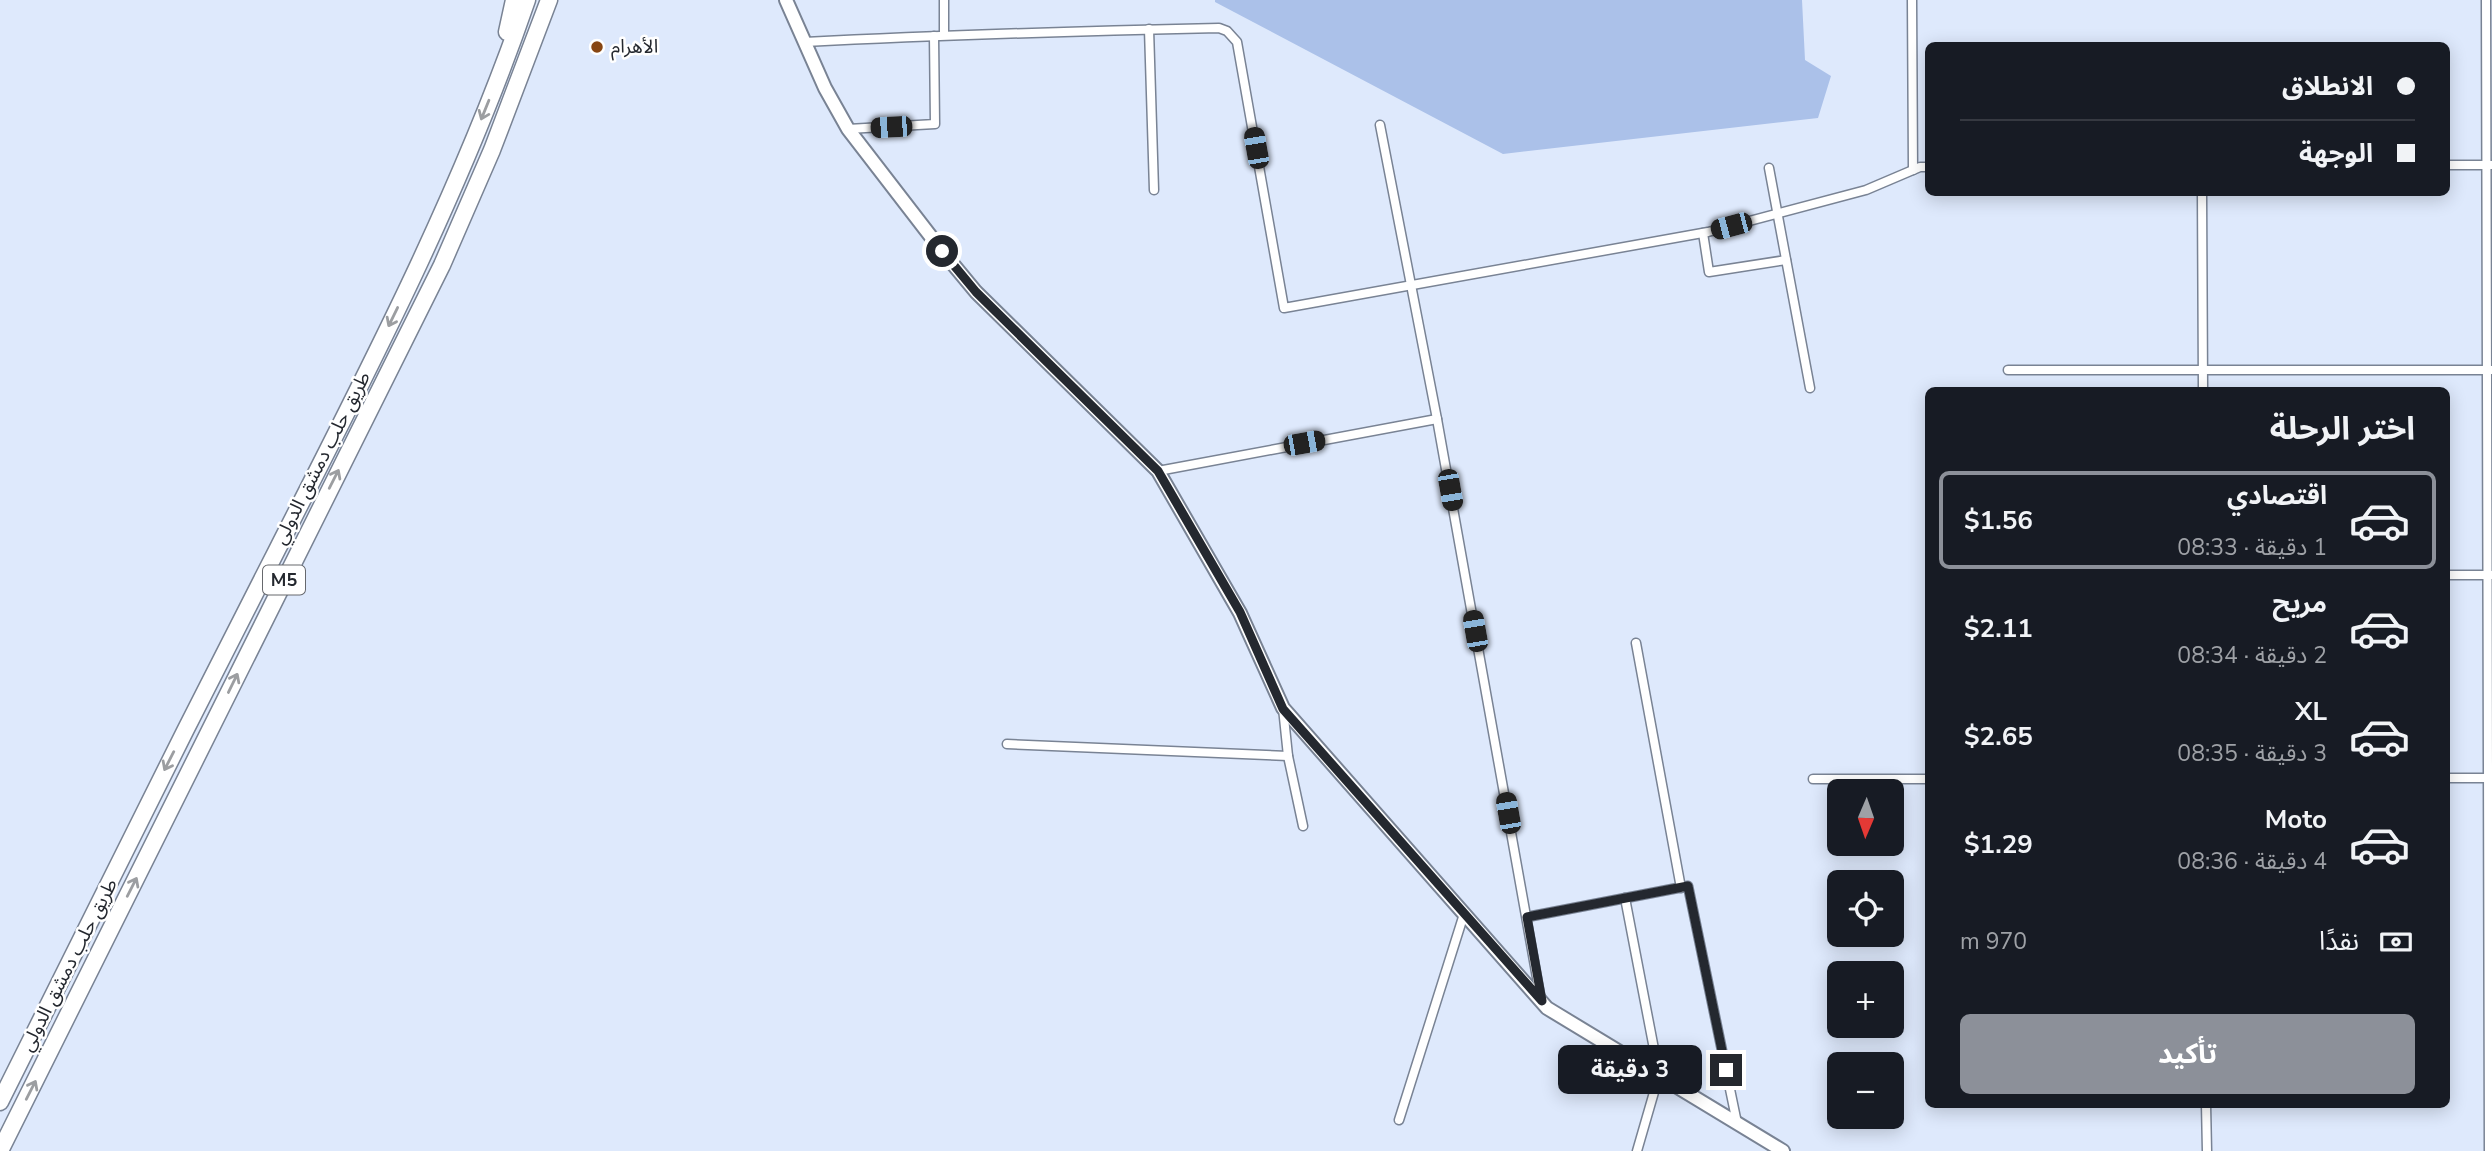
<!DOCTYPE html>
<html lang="ar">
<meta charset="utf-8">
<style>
body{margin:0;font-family:"Nunito Sans","Noto Sans Arabic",sans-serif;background:#20242c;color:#f1f3f6;direction:rtl;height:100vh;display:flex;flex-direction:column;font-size:26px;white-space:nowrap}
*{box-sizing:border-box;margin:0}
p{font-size:23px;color:#9ea1a6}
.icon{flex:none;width:38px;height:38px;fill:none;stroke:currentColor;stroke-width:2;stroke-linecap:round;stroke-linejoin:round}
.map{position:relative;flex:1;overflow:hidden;direction:ltr}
.sheet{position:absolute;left:1925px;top:387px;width:525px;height:721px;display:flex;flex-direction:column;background:#171b24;border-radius:10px;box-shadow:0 4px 18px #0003;direction:rtl}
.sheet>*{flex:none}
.banner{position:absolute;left:1925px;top:42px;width:525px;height:154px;border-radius:10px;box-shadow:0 4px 18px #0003;direction:rtl;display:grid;align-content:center;height:154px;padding:0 35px;background:#171b24}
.needle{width:46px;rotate:182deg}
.tools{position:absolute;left:1827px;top:779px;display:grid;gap:14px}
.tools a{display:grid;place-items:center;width:77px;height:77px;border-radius:10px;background:#171b24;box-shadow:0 4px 18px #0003;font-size:35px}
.end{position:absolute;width:32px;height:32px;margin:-16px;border:9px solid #24282f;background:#fff;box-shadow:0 0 0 4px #fff}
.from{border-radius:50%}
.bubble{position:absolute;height:49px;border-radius:10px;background:#171b24;box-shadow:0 4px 18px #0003;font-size:23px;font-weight:700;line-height:49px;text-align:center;direction:rtl}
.car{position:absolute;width:21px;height:42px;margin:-21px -10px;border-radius:9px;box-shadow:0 0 5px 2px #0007;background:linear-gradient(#222 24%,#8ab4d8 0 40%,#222 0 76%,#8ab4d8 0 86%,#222 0)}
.banner b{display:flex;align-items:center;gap:24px;height:66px;font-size:26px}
.banner b+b{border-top:2px solid #363941}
.banner i{width:18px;height:18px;background:#f1f3f6}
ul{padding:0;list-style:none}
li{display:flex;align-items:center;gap:21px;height:98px;margin:0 14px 10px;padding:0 21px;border:4px solid transparent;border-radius:10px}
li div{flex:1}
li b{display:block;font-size:26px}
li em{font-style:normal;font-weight:700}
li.selected{border-color:#8c9099}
li>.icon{width:63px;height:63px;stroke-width:1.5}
h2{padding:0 35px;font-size:32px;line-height:84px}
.pay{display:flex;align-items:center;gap:18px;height:77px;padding:0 35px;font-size:26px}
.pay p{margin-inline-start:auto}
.action{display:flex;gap:14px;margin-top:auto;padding:14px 35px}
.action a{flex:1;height:80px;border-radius:10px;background:#8c9099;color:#fff;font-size:28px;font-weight:700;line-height:80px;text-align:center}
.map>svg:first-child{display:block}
.green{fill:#abc1e9}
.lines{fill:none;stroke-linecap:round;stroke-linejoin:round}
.street-casing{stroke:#798394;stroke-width:11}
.secondary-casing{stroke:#798394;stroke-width:16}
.highway-casing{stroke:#798394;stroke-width:19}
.street{stroke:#fff;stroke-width:8}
.secondary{stroke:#fff;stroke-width:12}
.highway{stroke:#fff;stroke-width:16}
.oneway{stroke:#9c9ea1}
.route{stroke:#24282f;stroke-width:9}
.poi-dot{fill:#874613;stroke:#fff;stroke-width:2.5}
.labels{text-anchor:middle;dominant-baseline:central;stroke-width:5;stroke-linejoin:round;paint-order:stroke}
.shield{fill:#fff;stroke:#66686d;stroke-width:2}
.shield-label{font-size:18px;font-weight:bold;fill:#24282f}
.poi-label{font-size:19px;fill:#24282f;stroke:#fff;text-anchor:start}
.street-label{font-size:19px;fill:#24282f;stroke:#fff}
</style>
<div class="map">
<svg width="2492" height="1151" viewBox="0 0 2492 1151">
<rect width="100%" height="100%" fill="#dee9fc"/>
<polygon class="green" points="1215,0 1802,0 1805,60 1831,76 1818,118 1503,154 1215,2"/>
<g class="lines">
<g class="street-casing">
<g id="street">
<polyline points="1912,0 1913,170"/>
<polyline points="2486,0 2489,1151"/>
<polyline points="1149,29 1154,190"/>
<polyline points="944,35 944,0"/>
<path d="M805,42C943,35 1081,31 1219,28L1227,31L1237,42L1284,308L1708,232L1866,190L1920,167H1928"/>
<polyline points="1380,125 1437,419 1541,1000"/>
<polyline points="848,129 935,124 934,36"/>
<polyline points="2446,165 2492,165"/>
<polyline points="1769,168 1810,388"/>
<polyline points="2202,192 2203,390"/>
<polyline points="1703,233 1709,272 1786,260"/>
<polyline points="2008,370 2492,370"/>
<polyline points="1158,471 1437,419"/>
<polyline points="2446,575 2492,575"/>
<polyline points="1636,643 1681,888"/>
<polyline points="1283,708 1288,756 1303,826"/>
<polyline points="1007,744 1288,756"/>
<polyline points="2446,778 2492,778"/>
<polyline points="1813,779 1928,779"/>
<polyline points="1625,898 1659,1075 1637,1151"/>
<polyline points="1527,917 1688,886 1737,1123"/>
<polyline points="2206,1104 2207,1151"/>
<polyline points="1399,1120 1464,914"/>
</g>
</g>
<g class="secondary-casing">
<polyline id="secondary" points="786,0 825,88 848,129 942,251 976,292 1158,471 1240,613 1283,708 1547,1008 1783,1151"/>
</g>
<g class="highway-casing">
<g id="highway">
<polyline points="507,32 514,0"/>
<path d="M0,1102C91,917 184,732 278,548C369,369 462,190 527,0"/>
<polyline points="0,1151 442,265 492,150 549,0"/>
</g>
</g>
<use href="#street" class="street"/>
<use href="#secondary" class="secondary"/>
<use href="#highway" class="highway"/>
</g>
<defs><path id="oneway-shaft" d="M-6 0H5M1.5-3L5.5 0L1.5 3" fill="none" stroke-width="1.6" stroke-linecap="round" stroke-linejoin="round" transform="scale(1.75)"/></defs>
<g class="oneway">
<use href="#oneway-shaft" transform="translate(485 110) rotate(112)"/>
<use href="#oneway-shaft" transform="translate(393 317) rotate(116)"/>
<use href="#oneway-shaft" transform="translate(334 479) rotate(-63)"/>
<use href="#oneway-shaft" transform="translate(233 683) rotate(-64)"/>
<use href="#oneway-shaft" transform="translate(169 761) rotate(117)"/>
<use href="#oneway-shaft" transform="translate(132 887) rotate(-63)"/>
<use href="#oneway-shaft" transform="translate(31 1090) rotate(-63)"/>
</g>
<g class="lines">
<polyline class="route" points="942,251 976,292 1158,471 1240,612 1283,709 1542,1001 1527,917 1688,886 1726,1070"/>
</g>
<circle class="poi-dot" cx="597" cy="47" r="7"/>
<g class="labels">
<rect class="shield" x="263" y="565.5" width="42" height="29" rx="5"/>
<g class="shield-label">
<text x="284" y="580">M5</text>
</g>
<g class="poi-label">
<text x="611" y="47">الأهرام</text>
</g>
<g class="street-label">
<text transform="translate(322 458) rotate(-63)">طريق حلب دمشق الدولي</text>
<text transform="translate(69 965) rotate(-63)">طريق حلب دمشق الدولي</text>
</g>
</g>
</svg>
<div class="tools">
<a><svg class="needle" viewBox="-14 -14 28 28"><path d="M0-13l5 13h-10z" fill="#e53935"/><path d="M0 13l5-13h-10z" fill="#9ea1a6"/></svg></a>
<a><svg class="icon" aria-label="locate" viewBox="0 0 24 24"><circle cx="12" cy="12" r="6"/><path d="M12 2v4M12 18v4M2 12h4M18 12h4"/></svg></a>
<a>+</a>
<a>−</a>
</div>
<i class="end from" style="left:942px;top:251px"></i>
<i class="end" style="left:1726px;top:1070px"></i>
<div class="bubble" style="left:1558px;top:1045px;width:144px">3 دقيقة</div>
<i class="car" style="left:891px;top:127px;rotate:267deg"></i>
<i class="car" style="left:1256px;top:148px;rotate:350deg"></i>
<i class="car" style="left:1731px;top:226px;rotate:255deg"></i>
<i class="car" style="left:1304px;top:443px;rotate:80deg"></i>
<i class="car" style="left:1450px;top:490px;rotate:170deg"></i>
<i class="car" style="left:1475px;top:631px;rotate:350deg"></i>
<i class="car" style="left:1508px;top:813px;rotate:350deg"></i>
<div class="banner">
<b><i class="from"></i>الانطلاق</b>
<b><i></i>الوجهة</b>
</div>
<section class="sheet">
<h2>اختر الرحلة</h2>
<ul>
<li class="selected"><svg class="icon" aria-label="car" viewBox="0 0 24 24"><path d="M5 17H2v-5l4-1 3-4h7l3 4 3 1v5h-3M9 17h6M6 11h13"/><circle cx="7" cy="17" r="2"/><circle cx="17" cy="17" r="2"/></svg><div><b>اقتصادي</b><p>1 دقيقة · 08:33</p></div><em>$1.56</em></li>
<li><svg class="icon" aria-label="car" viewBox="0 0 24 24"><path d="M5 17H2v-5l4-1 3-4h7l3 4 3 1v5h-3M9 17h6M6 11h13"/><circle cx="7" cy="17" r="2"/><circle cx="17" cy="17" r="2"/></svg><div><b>مريح</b><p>2 دقيقة · 08:34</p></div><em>$2.11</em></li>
<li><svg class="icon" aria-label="car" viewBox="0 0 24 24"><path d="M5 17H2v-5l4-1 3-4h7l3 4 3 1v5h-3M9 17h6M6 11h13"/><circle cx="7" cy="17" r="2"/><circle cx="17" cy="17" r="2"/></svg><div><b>XL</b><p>3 دقيقة · 08:35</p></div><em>$2.65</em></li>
<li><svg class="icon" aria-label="car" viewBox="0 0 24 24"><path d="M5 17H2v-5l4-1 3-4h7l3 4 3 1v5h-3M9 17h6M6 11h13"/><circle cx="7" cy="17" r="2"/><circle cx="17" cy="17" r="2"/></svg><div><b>Moto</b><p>4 دقيقة · 08:36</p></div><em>$1.29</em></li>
</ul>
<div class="pay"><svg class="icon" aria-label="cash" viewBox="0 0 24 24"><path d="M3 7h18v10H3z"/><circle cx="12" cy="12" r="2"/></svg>نقدًا<p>970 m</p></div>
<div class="action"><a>تأكيد</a></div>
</section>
</div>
